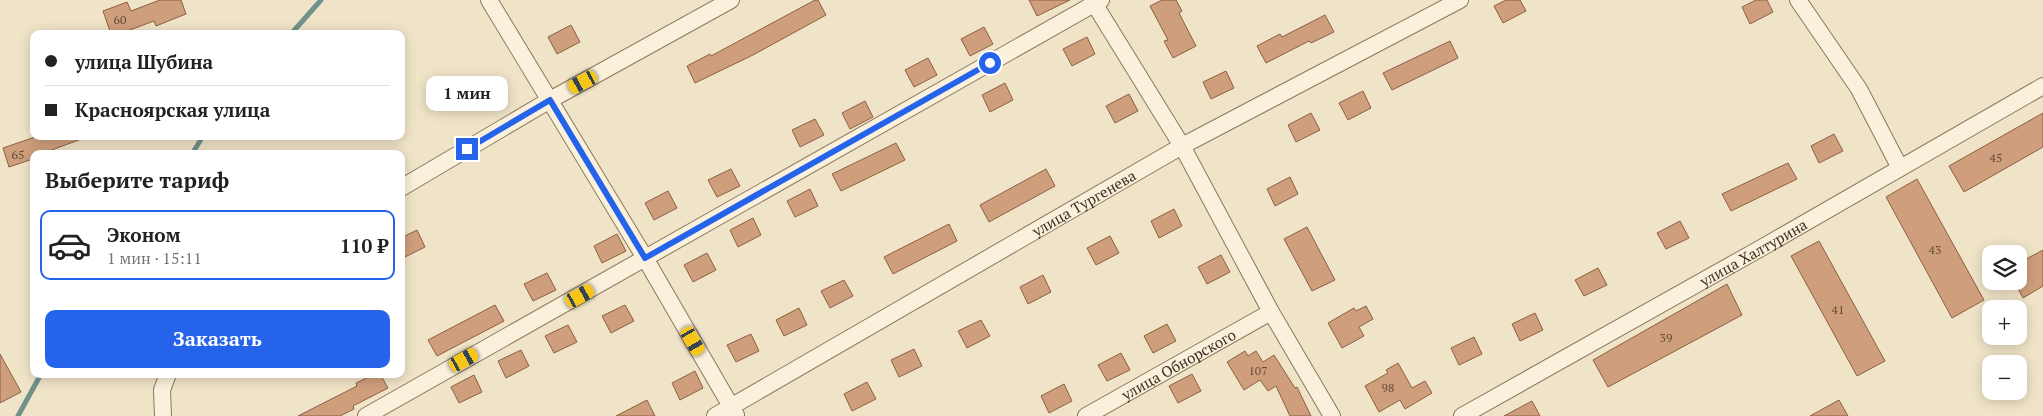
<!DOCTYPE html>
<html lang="ru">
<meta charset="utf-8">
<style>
body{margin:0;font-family:"PT Serif",serif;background:#f6f6f6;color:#222;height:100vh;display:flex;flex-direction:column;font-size:19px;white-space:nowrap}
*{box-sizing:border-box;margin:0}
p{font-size:16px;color:#767676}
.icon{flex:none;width:28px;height:28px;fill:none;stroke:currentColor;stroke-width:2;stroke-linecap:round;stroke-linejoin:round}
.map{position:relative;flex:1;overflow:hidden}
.side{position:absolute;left:30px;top:150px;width:375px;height:228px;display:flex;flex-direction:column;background:#fff;border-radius:10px;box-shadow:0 2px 12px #0003}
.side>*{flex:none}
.guide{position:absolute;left:30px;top:30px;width:375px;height:110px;border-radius:10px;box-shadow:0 2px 12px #0003;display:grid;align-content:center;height:110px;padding:0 15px;background:#fff}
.controls{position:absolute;left:1982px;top:245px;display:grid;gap:10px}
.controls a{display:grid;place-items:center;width:45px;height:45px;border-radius:10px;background:#fff;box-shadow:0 2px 12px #0003;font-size:25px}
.end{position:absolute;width:22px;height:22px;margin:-11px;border:6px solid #2563eb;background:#fff;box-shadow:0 0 0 2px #fff}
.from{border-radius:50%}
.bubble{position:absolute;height:35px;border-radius:10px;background:#fff;box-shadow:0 2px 12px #0003;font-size:16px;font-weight:700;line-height:35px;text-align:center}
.car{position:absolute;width:15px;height:30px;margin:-15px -8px;border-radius:6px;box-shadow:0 0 4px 1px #0007;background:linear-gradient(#f5c518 24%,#345 0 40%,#f5c518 0 76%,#345 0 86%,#f5c518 0)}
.guide b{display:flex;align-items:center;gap:18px;height:48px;font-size:19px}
.guide b+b{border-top:1px solid #e0e0e0}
.guide i{width:12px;height:12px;background:#222}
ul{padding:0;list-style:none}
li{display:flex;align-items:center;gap:15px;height:70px;margin:0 10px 8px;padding:0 5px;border:2px solid transparent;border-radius:10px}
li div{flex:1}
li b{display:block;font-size:19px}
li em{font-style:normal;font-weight:700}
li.current{border-color:#2563eb}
li>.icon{width:45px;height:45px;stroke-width:1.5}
h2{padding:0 15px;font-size:22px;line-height:60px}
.action{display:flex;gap:10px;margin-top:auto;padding:10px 15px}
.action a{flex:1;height:58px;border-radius:10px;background:#2563eb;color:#fff;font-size:20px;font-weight:700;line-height:58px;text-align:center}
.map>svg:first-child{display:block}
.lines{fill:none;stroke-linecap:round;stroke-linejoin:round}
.stream{stroke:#6f938a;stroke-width:5}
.building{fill:#cf9f7d;stroke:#8d5f41}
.minor-casing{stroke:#8d765c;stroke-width:18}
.minor{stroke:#faf1dc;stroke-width:16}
.route{stroke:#2563eb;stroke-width:6}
.labels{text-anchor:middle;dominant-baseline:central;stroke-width:4;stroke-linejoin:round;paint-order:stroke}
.number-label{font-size:12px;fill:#624a37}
.street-label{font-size:15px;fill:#3d2e20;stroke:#f7eed8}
</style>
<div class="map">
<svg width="2043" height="416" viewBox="0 0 2043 416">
<rect width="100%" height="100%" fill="#f0e4c8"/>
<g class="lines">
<g class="stream">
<polyline points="291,34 321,0"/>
<polyline points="192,154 203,136"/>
<polyline points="18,416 41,374"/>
</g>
</g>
<g class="building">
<polygon points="160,0 181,0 186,14 156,26 154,21 119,34 111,34 103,11 127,2 131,11"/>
<polygon points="815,0 818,0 826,15 753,55 695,83 687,66 710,54 711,56"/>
<polygon points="1029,0 1070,0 1037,16"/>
<polygon points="1162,0 1176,0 1182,11 1179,13 1196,46 1173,58 1164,41 1168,40 1150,6"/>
<polygon points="1506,0 1520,0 1526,11 1503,23 1494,6"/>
<polygon points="1756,0 1767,0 1773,12 1750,24 1742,7"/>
<polygon points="1325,15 1334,32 1311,43 1309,41 1266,63 1257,46 1280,34 1282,37"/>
<polygon points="571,25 580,42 557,54 548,37"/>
<polygon points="984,27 993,44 970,56 961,39"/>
<polygon points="1087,37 1095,54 1072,66 1063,49"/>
<polygon points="1450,41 1458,58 1392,90 1383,73"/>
<polygon points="928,58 937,75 914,87 905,70"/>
<polygon points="1226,71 1234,88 1211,99 1203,82"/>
<polygon points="496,81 505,98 482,109 473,93"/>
<polygon points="1005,83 1013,100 990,112 982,95"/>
<polygon points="1363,91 1371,108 1348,120 1339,103"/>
<polygon points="1129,94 1138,111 1115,123 1106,106"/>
<polygon points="865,101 873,117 850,129 842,113"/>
<polygon points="1311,113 1320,130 1296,142 1288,125"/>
<polygon points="2043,113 2043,147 1964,192 1949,166"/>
<polygon points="815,119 824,135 800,147 792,130"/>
<polygon points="1834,134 1843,151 1819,163 1811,146"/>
<polygon points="38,136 84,136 84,138 41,154 34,154 33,159 9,167 3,148"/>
<polygon points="896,143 905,160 841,191 832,174"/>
<polygon points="1788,163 1797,179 1731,211 1722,194"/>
<polygon points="731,169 740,186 717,197 708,180"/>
<polygon points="1046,169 1055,186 989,222 980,205"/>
<polygon points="1290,177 1298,194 1275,206 1267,189"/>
<polygon points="1917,179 1984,300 1952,318 1886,197"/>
<polygon points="810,189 818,206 795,217 787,201"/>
<polygon points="668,191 677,208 654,220 645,203"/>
<polygon points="1174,209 1182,226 1159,238 1151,221"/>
<polygon points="753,218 761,235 738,247 730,230"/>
<polygon points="1680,221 1689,238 1666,249 1657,233"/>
<polygon points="949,224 957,241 893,274 884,257"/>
<polygon points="1307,227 1335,280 1312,291 1284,239"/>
<polygon points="417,230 425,247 401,259 401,238"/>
<polygon points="617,234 626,251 602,263 594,246"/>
<polygon points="1110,236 1119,253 1096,265 1087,248"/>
<polygon points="1819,241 1885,361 1857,376 1791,256"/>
<polygon points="2043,250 2043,286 2023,298 2014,281 2019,281 2019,263"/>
<polygon points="707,253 716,270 693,282 684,265"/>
<polygon points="1221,255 1230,272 1207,284 1198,267"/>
<polygon points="1598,268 1607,285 1584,296 1575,280"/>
<polygon points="547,273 556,290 533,301 524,284"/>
<polygon points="1043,275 1051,292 1028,304 1020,287"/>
<polygon points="844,280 853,296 830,308 821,291"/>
<polygon points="1727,284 1742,315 1608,387 1593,360"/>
<polygon points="495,305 504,321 437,356 428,340"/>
<polygon points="625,305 634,321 611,333 602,316"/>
<polygon points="1366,306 1373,319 1359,327 1364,336 1342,348 1328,323 1354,308 1356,311"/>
<polygon points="799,308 807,325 784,336 776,320"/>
<polygon points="1535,313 1543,330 1520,341 1512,324"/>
<polygon points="981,320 990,336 967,348 958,331"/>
<polygon points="1167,324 1176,341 1153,353 1144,336"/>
<polygon points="568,325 577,342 554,353 545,336"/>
<polygon points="751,334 759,351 736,362 727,345"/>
<polygon points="1474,337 1482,354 1459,365 1451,348"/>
<polygon points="914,349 922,366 899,377 891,360"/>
<polygon points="521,350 529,366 506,378 498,361"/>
<polygon points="1245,351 1248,356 1256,351 1263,362 1274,355 1295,388 1297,387 1311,416 1290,416 1276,386 1268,391 1260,380 1244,390 1227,362"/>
<polygon points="1121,353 1130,370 1107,381 1098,365"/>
<polygon points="0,354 21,392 0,403"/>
<polygon points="1398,363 1412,388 1425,381 1432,393 1405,409 1400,400 1379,412 1365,386 1388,373 1386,370"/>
<polygon points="695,371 703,388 680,400 672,383"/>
<polygon points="375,374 380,374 388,388 353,406 354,409 340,416 298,416 357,386 356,383"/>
<polygon points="1192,374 1201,391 1178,403 1169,386"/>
<polygon points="474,375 482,392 459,403 451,387"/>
<polygon points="867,382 876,399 852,411 844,394"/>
<polygon points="1064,384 1072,401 1049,413 1041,396"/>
<polygon points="647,400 655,416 616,416"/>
<polygon points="1839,400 1848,416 1810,416"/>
<polygon points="1532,401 1540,416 1504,416"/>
</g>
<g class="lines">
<g class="minor-casing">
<g id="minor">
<polyline points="489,0 645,258 736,415"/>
<polyline points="1092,0 1182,146 1271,312 1332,416"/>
<polyline points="1798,0 1859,89 1900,168"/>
<polyline points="401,188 550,100 731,0"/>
<polyline points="163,416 162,390 168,374"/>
<polyline points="366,416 1101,0"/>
<path id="s1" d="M715,416L1182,146L1460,0"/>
<path id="s2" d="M1086,416L1271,312"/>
<path id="s3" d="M1462,416L1763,247L2043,86"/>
</g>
</g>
<use href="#minor" class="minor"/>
</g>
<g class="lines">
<polyline class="route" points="467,149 550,100 645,258 990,63"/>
</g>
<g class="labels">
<g class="number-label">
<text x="120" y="19">60</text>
<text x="18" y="154">65</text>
<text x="1996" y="157">45</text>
<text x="1935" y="249">43</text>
<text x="1838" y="309">41</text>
<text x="1666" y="337">39</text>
<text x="1258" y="370">107</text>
<text x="1388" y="387">98</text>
</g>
<g class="street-label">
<text stroke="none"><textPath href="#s1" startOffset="426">улица Тургенева</textPath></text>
<text stroke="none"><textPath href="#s3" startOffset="334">улица Халтурина</textPath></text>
<text stroke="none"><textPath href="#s2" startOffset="106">улица Обнорского</textPath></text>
</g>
</g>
</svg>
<div class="controls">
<a><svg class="icon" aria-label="layers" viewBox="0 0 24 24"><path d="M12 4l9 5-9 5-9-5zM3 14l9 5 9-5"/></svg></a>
<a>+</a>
<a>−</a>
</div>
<i class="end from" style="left:990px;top:63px"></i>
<i class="end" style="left:467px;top:149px"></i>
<div class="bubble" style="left:426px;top:76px;width:82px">1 мин</div>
<i class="car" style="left:583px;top:82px;rotate:242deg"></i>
<i class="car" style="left:580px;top:296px;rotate:61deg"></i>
<i class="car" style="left:693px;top:341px;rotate:150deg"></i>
<i class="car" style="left:464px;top:360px;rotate:61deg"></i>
<div class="guide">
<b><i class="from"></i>улица Шубина</b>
<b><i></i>Красноярская улица</b>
</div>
<section class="side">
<h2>Выберите тариф</h2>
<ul>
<li class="current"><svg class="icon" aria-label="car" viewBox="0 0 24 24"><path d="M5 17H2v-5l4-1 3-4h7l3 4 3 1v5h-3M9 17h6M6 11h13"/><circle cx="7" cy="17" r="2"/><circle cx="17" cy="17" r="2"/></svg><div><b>Эконом</b><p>1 мин · 15:11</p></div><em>110 ₽</em></li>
</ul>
<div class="action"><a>Заказать</a></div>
</section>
</div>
